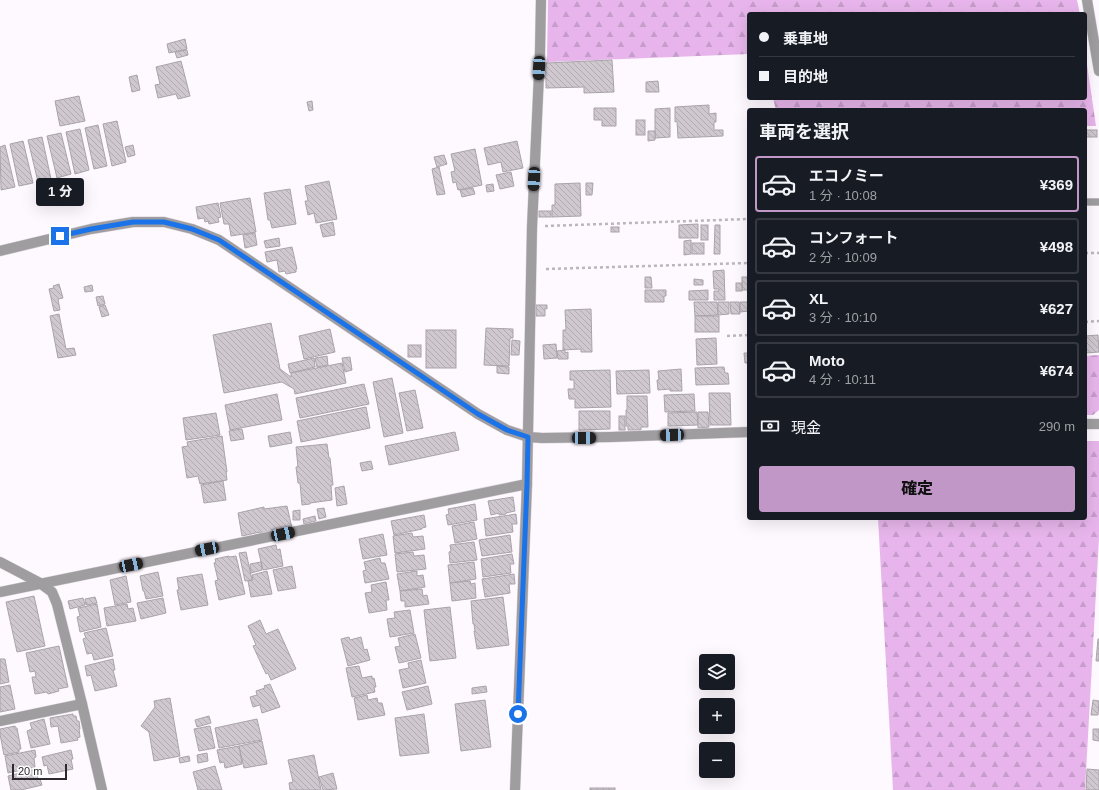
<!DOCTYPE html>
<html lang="ja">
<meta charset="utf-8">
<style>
body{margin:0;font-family:Arial,"Noto Sans JP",sans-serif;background:#242831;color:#f1f3f6;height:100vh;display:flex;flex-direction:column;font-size:15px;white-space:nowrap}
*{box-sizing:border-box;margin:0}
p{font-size:13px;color:#9ea1a6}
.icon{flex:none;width:22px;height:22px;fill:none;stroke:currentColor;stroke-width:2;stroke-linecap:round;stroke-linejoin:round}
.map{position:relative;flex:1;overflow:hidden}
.drawer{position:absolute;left:747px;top:108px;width:340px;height:412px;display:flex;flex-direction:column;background:#171b24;border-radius:4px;box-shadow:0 4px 16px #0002}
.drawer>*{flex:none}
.banner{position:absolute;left:747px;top:12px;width:340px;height:88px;border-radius:4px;box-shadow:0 4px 16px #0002;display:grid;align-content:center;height:88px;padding:0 12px;background:#171b24}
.fabs{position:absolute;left:699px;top:654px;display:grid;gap:8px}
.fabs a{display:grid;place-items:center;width:36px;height:36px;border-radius:4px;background:#171b24;box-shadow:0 4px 16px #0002;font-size:20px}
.scale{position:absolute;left:12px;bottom:10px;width:55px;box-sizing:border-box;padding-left:4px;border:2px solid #2d2a2d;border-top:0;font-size:11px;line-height:14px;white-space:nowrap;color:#2d2a2d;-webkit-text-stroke:3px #fff;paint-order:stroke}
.end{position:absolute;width:18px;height:18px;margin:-9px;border:5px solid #1a73e8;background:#fff;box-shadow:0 0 0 2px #fff}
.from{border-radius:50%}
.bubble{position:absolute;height:28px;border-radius:4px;background:#171b24;box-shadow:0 4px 16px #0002;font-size:13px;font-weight:800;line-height:28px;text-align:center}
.car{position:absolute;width:12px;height:24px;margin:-12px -6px;border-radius:5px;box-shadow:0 0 3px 1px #0007;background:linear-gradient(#222 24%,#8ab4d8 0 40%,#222 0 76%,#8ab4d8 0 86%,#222 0)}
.banner b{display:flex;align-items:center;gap:14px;height:38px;font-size:15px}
.banner b+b{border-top:1px solid #363941}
.banner i{width:10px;height:10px;background:#f1f3f6}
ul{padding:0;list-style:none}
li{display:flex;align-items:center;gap:12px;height:56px;margin:0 8px 6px;padding:0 4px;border:2px solid #363941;border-radius:4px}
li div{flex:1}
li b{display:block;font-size:15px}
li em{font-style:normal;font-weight:800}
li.selected{border-color:#c197c8}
li>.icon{width:36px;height:36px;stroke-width:1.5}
h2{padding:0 12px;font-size:18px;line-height:48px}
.pay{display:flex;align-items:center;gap:10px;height:44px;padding:0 12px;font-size:15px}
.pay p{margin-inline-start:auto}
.button{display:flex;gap:8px;margin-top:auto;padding:8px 12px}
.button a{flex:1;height:46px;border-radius:4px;background:#c197c8;color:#111;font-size:16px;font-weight:800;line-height:46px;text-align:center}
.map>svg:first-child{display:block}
.forest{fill:url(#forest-firs)}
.building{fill:url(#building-back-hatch);stroke:#a9a3aa}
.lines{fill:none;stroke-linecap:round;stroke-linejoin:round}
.lane-casing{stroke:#d8d3d9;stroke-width:8}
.street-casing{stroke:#d8d3d9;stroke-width:11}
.path{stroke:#bbb6bc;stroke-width:2.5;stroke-dasharray:3 3;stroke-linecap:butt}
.lane{stroke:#a09da0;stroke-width:7}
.street{stroke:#a09da0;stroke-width:10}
.route{stroke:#1a73e8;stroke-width:5}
</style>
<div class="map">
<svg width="1099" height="790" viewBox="0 0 1099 790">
<defs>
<pattern id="forest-firs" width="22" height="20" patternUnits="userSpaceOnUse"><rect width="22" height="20" fill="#e7b5eb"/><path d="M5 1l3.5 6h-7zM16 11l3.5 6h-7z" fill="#c69cca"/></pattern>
<pattern id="building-back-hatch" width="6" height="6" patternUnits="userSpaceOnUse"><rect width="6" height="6" fill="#cfc8cf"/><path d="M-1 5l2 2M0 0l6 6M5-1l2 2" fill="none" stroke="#b2acb2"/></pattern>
</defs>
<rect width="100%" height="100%" fill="#fef8ff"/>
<g class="forest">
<polygon points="548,0 1077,0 1080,14 749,14 749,54 547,62"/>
<polygon points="1085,51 1096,126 1085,126 1085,110 776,110 773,98 1085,98"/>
<polygon points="1099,355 1099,410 1093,415 1085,415 1085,356"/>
<polygon points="1085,441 1099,441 1099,538 1085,790 893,790 878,518 1085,518"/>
</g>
<g class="building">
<polygon points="185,39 187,49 169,53 167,44"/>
<polygon points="187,50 188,55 177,58 175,52"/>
<polygon points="612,60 614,92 584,93 584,87 546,88 546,78 542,78 541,65 546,65 546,63"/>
<polygon points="181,61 190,96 178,99 176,94 158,98 155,85 160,84 156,67"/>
<polygon points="137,75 140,90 132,92 129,77"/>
<polygon points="658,81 659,92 646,92 646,82"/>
<polygon points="79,96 85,121 60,126 55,101"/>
<polygon points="312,101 313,110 309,111 307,102"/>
<polygon points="709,105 709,114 716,113 716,122 714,122 714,130 723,130 723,136 678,138 677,121 675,122 675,107"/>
<polygon points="594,108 616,108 616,126 602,126 602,120 594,120"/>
<polygon points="670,108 670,137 655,138 655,109"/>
<rect x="636" y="120" width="9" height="15"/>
<polygon points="117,121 126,162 112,166 103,124"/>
<polygon points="98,125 107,166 94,169 85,128"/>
<polygon points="80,129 89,170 75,174 66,132"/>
<rect x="1085" y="130" width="12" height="7"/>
<polygon points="648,131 655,131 655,140 648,141"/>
<polygon points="61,133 71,174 57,178 47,136"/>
<polygon points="42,137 51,179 38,182 28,140"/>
<polygon points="23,141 33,183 19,186 10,144"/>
<polygon points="517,141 523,168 503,172 501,162 488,165 484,148"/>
<polygon points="5,145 15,187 1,190 0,147"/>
<polygon points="133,145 135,155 128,157 125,147"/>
<polygon points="475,149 482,185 458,190 456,182 453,183 451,172 455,171 451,154"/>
<polygon points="444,155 447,164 437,167 434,157"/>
<polygon points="439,167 445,194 437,195 432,169"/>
<polygon points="511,172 514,186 500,189 496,175"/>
<polygon points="329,181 337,219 316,223 314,213 308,215 305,201 308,201 305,186"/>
<polygon points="580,183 581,216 552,217 552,205 555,205 555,184"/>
<polygon points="586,183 593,183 592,195 586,195"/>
<polygon points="493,184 494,191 487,192 486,185"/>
<polygon points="473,188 475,194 462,197 460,190"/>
<polygon points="290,189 296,224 272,228 270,220 268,220 264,193"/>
<polygon points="250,198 256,232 231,236 229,224 224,224 220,203"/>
<polygon points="218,203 221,217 218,218 219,222 209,224 208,221 205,222 204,218 198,219 196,207"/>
<rect x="539" y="211" width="12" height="6"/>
<polygon points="333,222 335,235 323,237 320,225"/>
<polygon points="698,224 698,238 679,238 679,225"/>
<rect x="701" y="225" width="7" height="15"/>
<polygon points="715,225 720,225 720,254 714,254"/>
<rect x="611" y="227" width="8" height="5"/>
<polygon points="255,233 257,245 245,248 243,235"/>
<polygon points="279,238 280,246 266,248 264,241"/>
<polygon points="691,240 691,254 684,255 684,241"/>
<rect x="692" y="243" width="12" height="11"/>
<polygon points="292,247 297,269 296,269 296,272 286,274 285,271 279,272 277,260 267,262 265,252"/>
<polygon points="724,270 725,300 714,300 714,291 719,291 719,289 714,289 713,271"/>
<polygon points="645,277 651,277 652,288 645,288"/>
<rect x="742" y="277" width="7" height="13"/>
<polygon points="694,279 703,280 703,285 694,285"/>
<rect x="736" y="283" width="6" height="8"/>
<polygon points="59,284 63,298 58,299 60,310 54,311 49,289 54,288 53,286"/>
<polygon points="92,285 93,291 85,292 84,287"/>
<polygon points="645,290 666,290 666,296 664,296 664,302 645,302"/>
<polygon points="708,290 708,300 689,300 689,291"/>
<polygon points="103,296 105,304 98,306 96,297"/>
<polygon points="694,302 717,302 718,315 695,316"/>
<polygon points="718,302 729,302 729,314 718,315"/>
<polygon points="730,302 739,302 740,314 731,314"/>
<polygon points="740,302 749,302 749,311 740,312"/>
<polygon points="105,305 109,315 102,317 99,307"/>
<polygon points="536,305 547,305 547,309 545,308 545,316 536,316"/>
<polygon points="591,309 592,352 581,352 581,349 563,350 563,330 566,330 565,310"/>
<polygon points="59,314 66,349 74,348 76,355 58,358 50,316"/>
<rect x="695" y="316" width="24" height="16"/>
<polygon points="271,323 280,369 291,377 291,373 342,363 346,383 295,394 294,389 282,382 224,393 213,335"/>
<polygon points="486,328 513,329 513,338 510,338 509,366 484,365"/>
<polygon points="330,329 335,352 304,359 299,336"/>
<rect x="426" y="330" width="30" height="38"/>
<polygon points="1098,335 1099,352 1085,353 1085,336"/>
<polygon points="716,338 717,364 697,365 696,339"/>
<polygon points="512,340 520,341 519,355 511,355"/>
<polygon points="556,344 557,358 544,359 543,345"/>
<rect x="408" y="345" width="13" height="12"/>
<polygon points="565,350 565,353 568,352 568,359 558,359 557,351"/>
<polygon points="744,353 749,353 749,363 745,363"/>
<polygon points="327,356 328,365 317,367 315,358"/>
<polygon points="350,357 352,370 345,372 342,358"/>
<polygon points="314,358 315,367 290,373 288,364"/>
<polygon points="497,366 509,367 509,374 497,373"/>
<polygon points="724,367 725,373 728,373 729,384 696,385 695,368"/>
<polygon points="681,369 682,391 670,391 670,389 658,390 657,380 659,380 658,371"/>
<polygon points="610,370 611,407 575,408 575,399 569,399 568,389 574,389 574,380 570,380 570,371"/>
<polygon points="649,370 650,393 617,394 616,371"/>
<polygon points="392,378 403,433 384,437 373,382"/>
<polygon points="364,384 369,404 300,418 296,398"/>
<polygon points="415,390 423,428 407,431 399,393"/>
<polygon points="709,393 730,393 731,425 710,425"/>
<polygon points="277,394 282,420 230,430 225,405"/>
<polygon points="694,394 695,411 665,412 664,395"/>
<polygon points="627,396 647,396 648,427 641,427 641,430 628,430 628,426 626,426 626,410 627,410"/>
<polygon points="366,407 370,428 301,442 297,421"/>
<polygon points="579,411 610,411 610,429 579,430"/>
<polygon points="697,412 698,425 668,426 668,413"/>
<polygon points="698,412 708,412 709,427 698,428"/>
<polygon points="216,413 220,435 186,440 183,418"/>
<rect x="619" y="416" width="6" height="14"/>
<polygon points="242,429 244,439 231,441 229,431"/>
<polygon points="290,432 292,443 270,447 268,436"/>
<polygon points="455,432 459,450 389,465 385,446"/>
<polygon points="222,436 227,472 226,472 227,480 200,484 198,476 187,478 182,447 188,446 187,442"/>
<polygon points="327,444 329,458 330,458 333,485 331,485 332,500 310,503 310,504 302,505 300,483 298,483 296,467 298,467 296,447"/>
<polygon points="371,461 373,469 362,471 360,463"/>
<polygon points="223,481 226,500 204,503 201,485"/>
<polygon points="344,486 347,504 337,506 335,488"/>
<polygon points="513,497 515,511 506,513 506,514 499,515 499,513 491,515 488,501"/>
<polygon points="475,504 477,520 448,525 446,515 449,514 448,509"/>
<polygon points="287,506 292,528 260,535 260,532 242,536 238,513 264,507 264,509"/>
<polygon points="324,508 326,517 319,519 317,509"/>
<polygon points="300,510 300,520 293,520 293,511"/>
<polygon points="516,514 517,524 512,524 513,532 486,536 484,519"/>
<polygon points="424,515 426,527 422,528 422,529 394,535 391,521"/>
<polygon points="315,516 316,521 304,524 303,519"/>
<polygon points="474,522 477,539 455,543 452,526"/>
<polygon points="412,533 413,537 423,536 425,549 395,553 393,536"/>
<polygon points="383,534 387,555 363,559 359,539"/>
<polygon points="510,535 512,552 482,556 479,540"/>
<polygon points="474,542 477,560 450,563 449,552 451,551 450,545"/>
<polygon points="276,545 277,550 280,549 283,566 263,570 258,549"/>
<polygon points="246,552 252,580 245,581 239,553"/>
<polygon points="413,552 414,556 424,555 426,569 397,572 395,554"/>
<polygon points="512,554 514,564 510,564 511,573 483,577 481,559"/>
<polygon points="229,556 229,557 236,556 245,594 219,600 215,581 218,580 214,563 216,562 215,559"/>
<polygon points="380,558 381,563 385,563 389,579 365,583 363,571 366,570 364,562"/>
<polygon points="261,562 262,570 251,573 250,564"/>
<polygon points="474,562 476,579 450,583 448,565"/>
<polygon points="292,566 296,588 278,591 273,570"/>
<polygon points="267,571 272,594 251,597 248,581 253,580 252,575"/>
<polygon points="417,571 417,576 423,575 425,587 400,591 397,574"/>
<polygon points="158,572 163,596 146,599 144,591 143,591 140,576"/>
<polygon points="202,574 208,605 181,610 177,590 179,590 177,578"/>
<polygon points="514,574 515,584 509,584 510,593 485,597 482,579"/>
<polygon points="126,576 131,602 115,605 110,580"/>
<polygon points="470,581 471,584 475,583 476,598 452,601 450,583"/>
<polygon points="386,582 389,600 386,600 387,610 369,613 365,593 372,592 371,585"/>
<polygon points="422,589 423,596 427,595 429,604 405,607 405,601 401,601 400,591"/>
<polygon points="34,596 45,646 17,652 6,602"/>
<polygon points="95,597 97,603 86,605 85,599"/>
<polygon points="503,597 509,645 477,649 474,631 475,631 474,624 473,624 471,601"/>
<polygon points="83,598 85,605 70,609 68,601"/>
<polygon points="163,598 166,613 141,619 137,603"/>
<polygon points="97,604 101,627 80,632 77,617 80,616 78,608"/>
<polygon points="127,604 128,609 133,608 136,621 107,626 104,608"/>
<polygon points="450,607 456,658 430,661 424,610"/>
<polygon points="410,610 414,633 390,637 387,619 395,618 394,612"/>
<polygon points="260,620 266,634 278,629 296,669 271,680 268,673 266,674 253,646 256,645 248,626"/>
<polygon points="106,628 113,656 94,660 92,653 87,654 83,639 86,638 84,633"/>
<polygon points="415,634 421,658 399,663 395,647 400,646 398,638"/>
<polygon points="349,637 350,640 361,637 364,650 367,649 370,660 348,666 341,639"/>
<polygon points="1098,639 1099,639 1099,661 1096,661"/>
<polygon points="59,646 68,687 58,689 59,691 48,694 47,692 35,694 32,677 36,677 35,671 30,672 26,653"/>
<polygon points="0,659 5,659 9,682 0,684"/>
<polygon points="113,659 115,670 113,670 117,686 95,691 91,675 87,676 85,666"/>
<polygon points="421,660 426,683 403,688 399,670 409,668 408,663"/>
<polygon points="359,666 362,678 372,676 372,679 374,678 376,687 374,687 375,692 352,697 346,668"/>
<polygon points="270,684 280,707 262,713 260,705 253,707 250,697 257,695 256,691 265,688 264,686"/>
<polygon points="10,685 15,709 0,712 0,687"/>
<polygon points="428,686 432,704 407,710 402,692"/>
<polygon points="486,686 487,692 472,694 472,688"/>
<polygon points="367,695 368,700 377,698 378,703 382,703 385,715 358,720 354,698"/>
<polygon points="170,698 180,756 154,761 149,732 141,726 155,707 154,701"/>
<polygon points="485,700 491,747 461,751 455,704"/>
<polygon points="1093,700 1099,701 1098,715 1091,715"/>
<polygon points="73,714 73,716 76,716 77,721 79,721 80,729 79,729 80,737 77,738 78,740 61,743 58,726 51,727 50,718"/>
<polygon points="424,714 429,753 400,756 395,718"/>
<polygon points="209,716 211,723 197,727 195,720"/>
<polygon points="44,719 50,744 31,748 27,731 32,729 30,723"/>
<polygon points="257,719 262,740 219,748 215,728"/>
<polygon points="15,726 16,728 17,728 21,749 19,749 19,752 4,755 0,734 0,729"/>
<polygon points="210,726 215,748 199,751 194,729"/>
<polygon points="1093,729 1099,729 1099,741 1093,740"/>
<polygon points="262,741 267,764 244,768 239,746"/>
<polygon points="239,746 242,764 225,768 224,762 220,763 217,750"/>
<polygon points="35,750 36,757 34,758 35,767 8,773 5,756"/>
<polygon points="71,750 73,759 71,759 73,769 49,774 47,765 44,766 42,757"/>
<polygon points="207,753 208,761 198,763 197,755"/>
<polygon points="314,755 321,790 290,790 289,783 293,782 288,760"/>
<polygon points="189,756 190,761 180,763 179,758"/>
<polygon points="215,766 222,790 198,790 193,772"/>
<polygon points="36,769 38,779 40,779 42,785 21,790 11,790 8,776"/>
<polygon points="1087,769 1099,770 1099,790 1086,790"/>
<polygon points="333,773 337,789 323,790 319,777"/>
<rect x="590" y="788" width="25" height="2"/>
</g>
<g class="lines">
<g class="lane-casing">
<polyline id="lane" points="1085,202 1099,202"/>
</g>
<g class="street-casing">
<g id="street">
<polyline points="1087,0 1099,71"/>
<polyline points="0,251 91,229 133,222 164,222 192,229 219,240 478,414 507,430 528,437 542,438 611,437 749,432"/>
<polyline points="1085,424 1099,424"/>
<polyline points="0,562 40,583 52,592 57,604 82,704 102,790"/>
<polyline points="0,592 527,484"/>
<polyline points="0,721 82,704"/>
<polyline points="515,790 527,484 532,227 540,52 541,0"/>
</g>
</g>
<g class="path">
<polyline points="545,226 749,219"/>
<polyline points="1085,253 1099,253"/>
<polyline points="546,269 749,263"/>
<polyline points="1085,322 1099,321"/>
<polyline points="727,336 749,335"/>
</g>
<use href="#lane" class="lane"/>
<use href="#street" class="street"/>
</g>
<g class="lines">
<polyline class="route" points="60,236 91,229 133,222 164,222 192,229 219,240 478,414 507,430 528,437 527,484 518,714"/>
</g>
</svg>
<div class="fabs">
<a><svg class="icon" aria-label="layers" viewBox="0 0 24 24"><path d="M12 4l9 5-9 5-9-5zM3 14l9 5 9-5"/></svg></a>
<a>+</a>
<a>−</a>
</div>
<div class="scale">20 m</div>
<i class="end from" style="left:518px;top:714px"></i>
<i class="end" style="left:60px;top:236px"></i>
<div class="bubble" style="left:36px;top:178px;width:48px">1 分</div>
<i class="car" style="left:539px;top:68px;rotate:183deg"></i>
<i class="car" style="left:534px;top:179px;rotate:183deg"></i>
<i class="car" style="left:672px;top:435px;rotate:268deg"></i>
<i class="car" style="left:584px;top:438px;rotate:90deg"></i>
<i class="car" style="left:283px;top:534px;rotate:78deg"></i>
<i class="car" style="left:207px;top:549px;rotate:259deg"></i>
<i class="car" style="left:131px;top:565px;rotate:78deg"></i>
<div class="banner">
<b><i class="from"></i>乗車地</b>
<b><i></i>目的地</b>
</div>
<section class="drawer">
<h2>車両を選択</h2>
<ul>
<li class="selected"><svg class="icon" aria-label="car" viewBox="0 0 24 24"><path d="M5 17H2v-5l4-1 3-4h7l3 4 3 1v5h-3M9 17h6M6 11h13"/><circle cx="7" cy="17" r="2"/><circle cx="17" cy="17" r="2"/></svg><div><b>エコノミー</b><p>1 分 · 10:08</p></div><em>¥369</em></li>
<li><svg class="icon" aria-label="car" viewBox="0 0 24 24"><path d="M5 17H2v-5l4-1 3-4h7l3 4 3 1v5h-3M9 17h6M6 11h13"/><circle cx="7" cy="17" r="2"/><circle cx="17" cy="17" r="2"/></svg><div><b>コンフォート</b><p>2 分 · 10:09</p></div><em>¥498</em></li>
<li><svg class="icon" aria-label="car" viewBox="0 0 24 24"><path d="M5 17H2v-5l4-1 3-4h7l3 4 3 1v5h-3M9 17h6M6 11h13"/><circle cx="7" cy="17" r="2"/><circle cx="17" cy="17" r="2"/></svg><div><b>XL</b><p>3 分 · 10:10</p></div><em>¥627</em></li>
<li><svg class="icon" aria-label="car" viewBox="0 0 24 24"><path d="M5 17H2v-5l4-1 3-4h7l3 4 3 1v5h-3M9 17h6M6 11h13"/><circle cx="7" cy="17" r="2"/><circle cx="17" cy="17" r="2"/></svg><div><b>Moto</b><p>4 分 · 10:11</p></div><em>¥674</em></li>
</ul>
<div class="pay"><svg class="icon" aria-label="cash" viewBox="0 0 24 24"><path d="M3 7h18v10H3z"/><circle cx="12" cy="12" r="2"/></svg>現金<p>290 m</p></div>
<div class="button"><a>確定</a></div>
</section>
</div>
